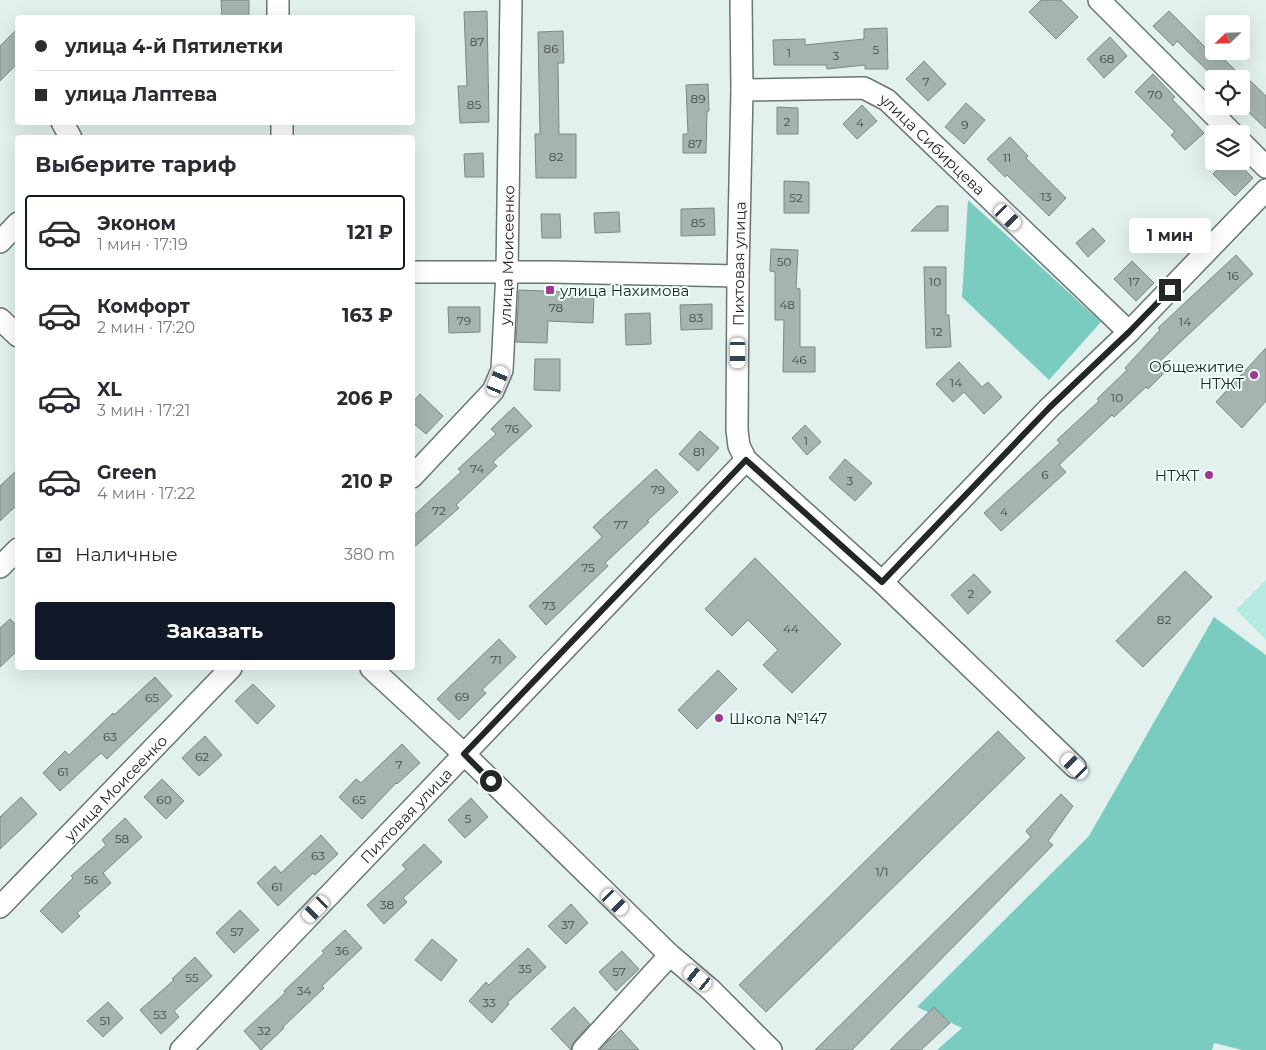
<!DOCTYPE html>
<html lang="ru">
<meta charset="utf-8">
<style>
body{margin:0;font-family:Montserrat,sans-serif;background:#f2f2f3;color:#2b2b33;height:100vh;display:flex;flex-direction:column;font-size:19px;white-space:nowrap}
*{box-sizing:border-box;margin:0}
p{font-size:16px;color:#7c7c81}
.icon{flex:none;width:28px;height:28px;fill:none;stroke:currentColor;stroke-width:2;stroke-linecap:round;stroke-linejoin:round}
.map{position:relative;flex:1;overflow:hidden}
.side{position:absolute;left:15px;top:135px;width:400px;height:535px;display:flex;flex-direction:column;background:#fff;border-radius:5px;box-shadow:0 5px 20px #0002}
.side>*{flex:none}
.banner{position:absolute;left:15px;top:15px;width:400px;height:110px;border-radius:5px;box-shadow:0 5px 20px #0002;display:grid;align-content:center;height:110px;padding:0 20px;background:#fff}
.needle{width:32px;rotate:247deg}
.buttons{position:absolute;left:1205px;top:15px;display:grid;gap:10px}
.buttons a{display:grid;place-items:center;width:45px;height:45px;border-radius:5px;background:#fff;box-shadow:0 5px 20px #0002;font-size:25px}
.end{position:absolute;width:22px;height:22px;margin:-11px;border:6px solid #222826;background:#fff;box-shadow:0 0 0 2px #fff}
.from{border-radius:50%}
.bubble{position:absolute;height:35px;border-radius:5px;background:#fff;box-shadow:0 5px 20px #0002;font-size:16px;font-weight:700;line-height:35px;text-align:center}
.car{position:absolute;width:15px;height:30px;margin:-15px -8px;border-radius:6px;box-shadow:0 0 4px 1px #0007;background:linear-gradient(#fff 24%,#345 0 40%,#fff 0 76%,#345 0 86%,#fff 0)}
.banner b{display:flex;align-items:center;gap:18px;height:48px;font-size:19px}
.banner b+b{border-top:1px solid #e1e1e2}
.banner i{width:12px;height:12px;background:#2b2b33}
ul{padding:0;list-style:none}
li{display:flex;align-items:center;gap:15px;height:75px;margin:0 10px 8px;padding:0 10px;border:2px solid transparent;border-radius:5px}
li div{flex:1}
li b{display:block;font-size:19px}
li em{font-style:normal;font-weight:700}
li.active{border-color:#111827}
li>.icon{width:45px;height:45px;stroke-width:1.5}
h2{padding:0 20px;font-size:22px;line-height:60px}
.pay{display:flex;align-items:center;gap:12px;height:55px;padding:0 20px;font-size:19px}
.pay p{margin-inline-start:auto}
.primary-button{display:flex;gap:10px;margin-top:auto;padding:10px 20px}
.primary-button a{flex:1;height:58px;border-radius:5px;background:#111827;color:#fff;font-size:20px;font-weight:700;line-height:58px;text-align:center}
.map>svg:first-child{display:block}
.green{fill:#b6ebe2}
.forest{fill:#79ccbf}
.building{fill:#a5b4b1;stroke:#7a8886}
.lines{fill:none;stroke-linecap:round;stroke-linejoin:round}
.minor-casing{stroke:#697774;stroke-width:24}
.minor{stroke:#fff;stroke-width:21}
.route{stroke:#222826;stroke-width:6}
.poi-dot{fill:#a13594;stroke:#effffc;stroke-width:2}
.labels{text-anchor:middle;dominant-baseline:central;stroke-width:4;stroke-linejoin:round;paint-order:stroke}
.number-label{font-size:12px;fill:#434b49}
.street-label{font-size:15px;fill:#222826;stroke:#effffc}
.poi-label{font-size:15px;fill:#222826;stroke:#effffc;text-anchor:start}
</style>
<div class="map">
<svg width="1266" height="1050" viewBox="0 0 1266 1050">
<rect width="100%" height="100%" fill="#e2f1ee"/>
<polygon class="green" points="1266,580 1266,640 1236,610"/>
<g class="forest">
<polygon points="968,200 1101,322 1049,380 962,297"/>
<polygon points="1214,617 1266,655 1266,1050 1242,1050 1214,1043 1212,1050 937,1050 962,1028 917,1007 1089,836"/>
</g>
<g class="building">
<polygon points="221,0 249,0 249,18 222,18"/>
<polygon points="1041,0 1061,0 1078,17 1056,39 1029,12"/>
<polygon points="487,11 489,122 460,123 458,86 467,86 464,12"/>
<polygon points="1169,11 1205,47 1208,43 1214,49 1214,51 1216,51 1241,76 1241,72 1266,96 1266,129 1241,105 1241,79 1216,79 1177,41 1173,46 1153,26"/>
<polygon points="18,28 18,63 0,81 0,46"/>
<polygon points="887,28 888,69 865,69 865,65 827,69 826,65 774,65 773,40 805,39 805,45 864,39 864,29"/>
<polygon points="563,31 564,63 558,63 559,134 576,134 576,178 536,178 535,134 540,134 538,32"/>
<polygon points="1110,37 1127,56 1104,78 1087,59"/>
<polygon points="924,61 946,84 928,101 906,79"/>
<polygon points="1153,74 1175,97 1172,99 1204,133 1185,150 1171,135 1175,132 1135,92"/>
<polygon points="708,84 709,111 707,111 706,153 683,153 683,134 688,134 686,85"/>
<polygon points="966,103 985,120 964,144 945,127"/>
<polygon points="862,105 877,121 857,139 843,124"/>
<polygon points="777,107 798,108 798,134 777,134"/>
<polygon points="1010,137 1028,156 1026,158 1066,198 1049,216 1007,175 1005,177 987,159"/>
<polygon points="483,153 484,177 465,177 464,154"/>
<polygon points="1226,161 1236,161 1253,178 1235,196 1213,174"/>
<polygon points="784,181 809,182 809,213 784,213"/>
<polygon points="937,206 948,206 948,231 911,231"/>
<polygon points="714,208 715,235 681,236 681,209"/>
<polygon points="619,212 620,232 595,233 594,213"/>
<polygon points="541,214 560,214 561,238 542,238"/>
<polygon points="1093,228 1105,241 1088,257 1076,243"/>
<polygon points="771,249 798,250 796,288 800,289 800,347 815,347 815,372 783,372 784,320 775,320 775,272 770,271"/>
<polygon points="1236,255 1253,274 1158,363 1166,371 1148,389 1146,387 1114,417 1112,415 1059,465 1066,472 1001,531 984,513 1060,443 1057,440 1099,401 1097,399 1127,370 1125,368 1160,330 1158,328"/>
<polygon points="1132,261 1154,283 1136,301 1114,279"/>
<polygon points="924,267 946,267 946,315 949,315 951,347 926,348"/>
<polygon points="519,290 594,293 593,323 548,321 547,343 516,342"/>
<polygon points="712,304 712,329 681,330 680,305"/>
<polygon points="448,307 480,307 480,332 449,333"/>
<polygon points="650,313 651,344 626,345 625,314"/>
<polygon points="1266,348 1266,401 1242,428 1216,402"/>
<polygon points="535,359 560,359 560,391 534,390"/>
<polygon points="959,362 982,387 988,382 1002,397 984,414 964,392 953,402 936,384"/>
<polygon points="420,394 443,416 426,434 412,422 412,403"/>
<polygon points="514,407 532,426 493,462 497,466 456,505 459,508 412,549 412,517 461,472 458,469 496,434 491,429"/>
<polygon points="805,425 821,442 807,455 792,438"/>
<polygon points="700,431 719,448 698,471 679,454"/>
<polygon points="845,459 872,483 855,501 829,478"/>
<polygon points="18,469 18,504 0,521 0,486"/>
<polygon points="656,469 678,492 647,521 649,522 605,563 608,566 546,625 529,606 602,537 593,527"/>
<polygon points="755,558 841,644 792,693 763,665 778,650 748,620 732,636 705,609"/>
<polygon points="1185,571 1212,597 1143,667 1116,641"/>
<polygon points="974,574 991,592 968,614 951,595"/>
<polygon points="10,619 18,627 18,650 0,667 0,628"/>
<polygon points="499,639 516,657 482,690 486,693 459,720 437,699"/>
<polygon points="718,670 737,689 697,729 678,710"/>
<polygon points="155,677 172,696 107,759 101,753 60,791 43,773 65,751 69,755 113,713 114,715"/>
<polygon points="253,684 275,706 257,724 235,701"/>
<polygon points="998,731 1025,758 766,1012 739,985"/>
<polygon points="205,736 222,755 199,776 182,758"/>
<polygon points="402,744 420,763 397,784 396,783 362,819 339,797 356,779 361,783"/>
<polygon points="162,779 184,801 166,819 144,797"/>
<polygon points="1061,794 1073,806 1048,841 1053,845 852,1050 815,1050 1031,837 1026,831"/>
<polygon points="21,797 37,814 0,849 0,817"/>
<polygon points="471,798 488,817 465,838 448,820"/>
<polygon points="125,818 142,837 103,873 111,883 77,913 80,916 62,933 40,911 73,878 71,876 106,845 102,840"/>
<polygon points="321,835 338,854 315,875 313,873 278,906 257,883 275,866 281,873"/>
<polygon points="424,844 442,862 403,898 407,902 384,924 367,905 406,869 402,865"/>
<polygon points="571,904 588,923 566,944 548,926"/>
<polygon points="240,910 259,930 234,953 216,933"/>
<polygon points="345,930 362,948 322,986 324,988 283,1027 284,1028 261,1050 244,1031 285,993 284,991 324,953 322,951"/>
<polygon points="432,939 457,960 441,981 415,960"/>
<polygon points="528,948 546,967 507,1003 509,1004 492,1023 469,1001 486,982 489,985"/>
<polygon points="622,951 639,969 616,991 599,972"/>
<polygon points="195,957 212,976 174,1011 179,1017 161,1034 140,1010 174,980 172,979"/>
<polygon points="108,1002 123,1018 103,1037 87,1021"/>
<polygon points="574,1007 590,1024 574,1042 571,1050 551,1029"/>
<polygon points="934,1007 950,1023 921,1050 890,1050"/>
<polygon points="621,1030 639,1050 600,1050 607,1042"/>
</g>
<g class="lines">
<g class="minor-casing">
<g id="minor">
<polyline points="278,0 278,18"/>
<polyline points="1099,0 1233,134"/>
<path id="s1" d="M742,90L864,88L887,100L1129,332"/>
<polyline points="62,122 71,138"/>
<polyline points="282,122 282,138"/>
<polyline points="1241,142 1266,167"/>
<polyline points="0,242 18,223"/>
<polyline points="412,272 552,272 738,276"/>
<polyline points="0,319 18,336"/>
<polyline points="746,460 882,582 1075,767"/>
<path id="s2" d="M412,477L493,391L502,370L507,272L511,0"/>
<polyline points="0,567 18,549"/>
<polyline points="882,582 1049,408 1129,332 1266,190"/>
<polyline points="371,668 464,754 670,955 711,990 771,1050"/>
<path id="s3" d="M0,907L231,668"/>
<path id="s4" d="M181,1050L746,460L739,446L737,430L738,276L742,90L741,0"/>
<polyline points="583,1050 670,955"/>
</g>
</g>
<use href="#minor" class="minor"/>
</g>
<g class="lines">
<polyline class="route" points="491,781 464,754 746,460 882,582 1049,408 1129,332 1170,290"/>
</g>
<g class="poi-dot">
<rect x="545" y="285" width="10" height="10" rx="2.5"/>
<circle cx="1254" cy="375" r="5"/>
<circle cx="1209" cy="475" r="5"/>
<circle cx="719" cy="718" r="5"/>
</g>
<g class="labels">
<g class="number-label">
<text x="477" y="41">87</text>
<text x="551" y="48">86</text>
<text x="876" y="49">5</text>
<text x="789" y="52">1</text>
<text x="836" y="55">3</text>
<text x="1107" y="58">68</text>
<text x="926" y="81">7</text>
<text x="1155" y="94">70</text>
<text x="698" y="98">89</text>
<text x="474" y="104">85</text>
<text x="787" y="121">2</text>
<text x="860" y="122">4</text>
<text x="965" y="124">9</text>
<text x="695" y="143">87</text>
<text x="556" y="156">82</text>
<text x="1007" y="157">11</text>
<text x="1046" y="196">13</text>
<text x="796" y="197">52</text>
<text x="698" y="222">85</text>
<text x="784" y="261">50</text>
<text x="1233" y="275">16</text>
<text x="935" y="281">10</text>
<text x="1134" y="281">17</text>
<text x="787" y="304">48</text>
<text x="556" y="307">78</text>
<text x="696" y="317">83</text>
<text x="464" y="320">79</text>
<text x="1185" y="321">14</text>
<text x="937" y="331">12</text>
<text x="799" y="359">46</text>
<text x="956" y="382">14</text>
<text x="1117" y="397">10</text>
<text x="512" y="428">76</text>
<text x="806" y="440">1</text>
<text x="699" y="451">81</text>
<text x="477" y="468">74</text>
<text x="1045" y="474">6</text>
<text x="850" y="480">3</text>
<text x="658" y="489">79</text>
<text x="439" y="510">72</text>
<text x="1004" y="511">4</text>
<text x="621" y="524">77</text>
<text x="588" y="567">75</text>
<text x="971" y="593">2</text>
<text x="549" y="605">73</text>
<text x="1164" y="619">82</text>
<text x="791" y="628">44</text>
<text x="496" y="659">71</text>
<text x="462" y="696">69</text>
<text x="152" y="697">65</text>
<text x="110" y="736">63</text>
<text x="202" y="756">62</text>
<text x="399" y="764">7</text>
<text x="63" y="771">61</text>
<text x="164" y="799">60</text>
<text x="359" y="799">65</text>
<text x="468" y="818">5</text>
<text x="122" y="838">58</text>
<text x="318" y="855">63</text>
<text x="882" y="871">1/1</text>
<text x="91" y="879">56</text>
<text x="277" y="886">61</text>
<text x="387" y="904">38</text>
<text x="568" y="924">37</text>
<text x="237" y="931">57</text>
<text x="342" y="950">36</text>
<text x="525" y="968">35</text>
<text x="619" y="971">57</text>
<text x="192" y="977">55</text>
<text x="304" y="990">34</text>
<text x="489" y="1002">33</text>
<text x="160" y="1014">53</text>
<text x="105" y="1020">51</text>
<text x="264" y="1030">32</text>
</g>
<g class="street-label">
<text stroke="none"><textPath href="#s1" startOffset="211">улица Сибирцева</textPath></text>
<text stroke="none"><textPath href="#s2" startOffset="256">улица Моисеенко</textPath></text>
<text stroke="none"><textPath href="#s4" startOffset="1015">Пихтовая улица</textPath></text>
<text stroke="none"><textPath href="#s3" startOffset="166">улица Моисеенко</textPath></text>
<text stroke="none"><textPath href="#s4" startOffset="325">Пихтовая улица</textPath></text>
</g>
<g class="poi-label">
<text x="560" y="290">улица Нахимова</text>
<text x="1244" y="366" text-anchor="end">Общежитие<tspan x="1244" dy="17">НТЖТ</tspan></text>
<text x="1199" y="475" text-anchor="end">НТЖТ</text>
<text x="729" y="718">Школа №147</text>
</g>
</g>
</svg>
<div class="buttons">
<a><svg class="needle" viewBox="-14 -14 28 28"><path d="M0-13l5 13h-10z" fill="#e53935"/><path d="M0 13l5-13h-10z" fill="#7c7c81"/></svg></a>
<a><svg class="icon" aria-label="locate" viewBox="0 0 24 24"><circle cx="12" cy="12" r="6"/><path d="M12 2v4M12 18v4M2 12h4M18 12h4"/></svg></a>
<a><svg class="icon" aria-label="layers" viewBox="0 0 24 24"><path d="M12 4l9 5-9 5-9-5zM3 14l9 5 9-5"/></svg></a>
</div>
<i class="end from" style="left:491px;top:781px"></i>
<i class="end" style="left:1170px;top:290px"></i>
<div class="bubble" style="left:1129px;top:218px;width:82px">1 мин</div>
<i class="car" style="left:1008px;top:217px;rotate:134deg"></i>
<i class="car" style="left:738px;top:353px;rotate:180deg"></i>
<i class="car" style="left:498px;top:381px;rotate:23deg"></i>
<i class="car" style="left:1075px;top:766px;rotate:314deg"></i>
<i class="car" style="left:615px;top:902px;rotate:134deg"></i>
<i class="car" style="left:316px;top:909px;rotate:224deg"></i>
<i class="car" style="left:698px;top:978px;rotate:309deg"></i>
<div class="banner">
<b><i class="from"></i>улица 4-й Пятилетки</b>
<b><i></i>улица Лаптева</b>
</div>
<section class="side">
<h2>Выберите тариф</h2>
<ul>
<li class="active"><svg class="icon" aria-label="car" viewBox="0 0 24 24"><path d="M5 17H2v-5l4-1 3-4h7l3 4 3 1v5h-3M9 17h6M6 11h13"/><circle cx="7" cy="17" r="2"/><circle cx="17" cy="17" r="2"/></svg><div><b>Эконом</b><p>1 мин · 17:19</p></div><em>121 ₽</em></li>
<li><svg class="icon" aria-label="car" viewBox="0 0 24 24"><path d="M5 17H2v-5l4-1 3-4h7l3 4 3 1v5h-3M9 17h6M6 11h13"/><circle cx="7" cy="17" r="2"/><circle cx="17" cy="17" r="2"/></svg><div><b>Комфорт</b><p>2 мин · 17:20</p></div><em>163 ₽</em></li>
<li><svg class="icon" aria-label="car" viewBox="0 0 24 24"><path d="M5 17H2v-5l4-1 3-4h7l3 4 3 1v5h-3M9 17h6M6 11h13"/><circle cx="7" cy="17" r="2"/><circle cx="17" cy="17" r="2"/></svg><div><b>XL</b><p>3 мин · 17:21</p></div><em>206 ₽</em></li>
<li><svg class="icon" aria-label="car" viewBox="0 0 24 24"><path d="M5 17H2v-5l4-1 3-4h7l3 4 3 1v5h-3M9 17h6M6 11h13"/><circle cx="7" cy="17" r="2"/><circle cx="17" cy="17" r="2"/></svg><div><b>Green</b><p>4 мин · 17:22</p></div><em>210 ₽</em></li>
</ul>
<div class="pay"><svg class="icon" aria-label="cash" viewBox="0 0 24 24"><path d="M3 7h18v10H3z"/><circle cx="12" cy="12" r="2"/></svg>Наличные<p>380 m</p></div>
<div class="primary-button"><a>Заказать</a></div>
</section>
</div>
